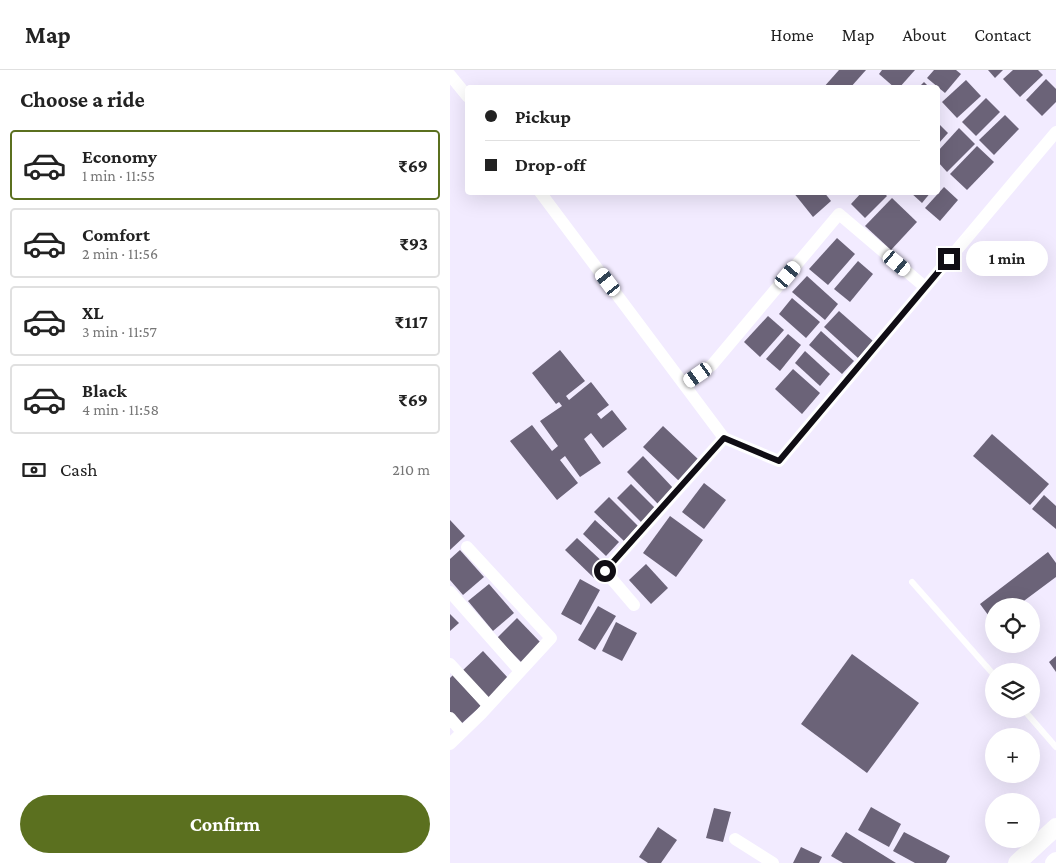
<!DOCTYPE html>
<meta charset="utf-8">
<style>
body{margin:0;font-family:"Crimson Pro",serif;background:#f2f2f2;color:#222;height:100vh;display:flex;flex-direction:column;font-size:19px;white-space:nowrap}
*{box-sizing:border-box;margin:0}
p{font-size:16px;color:#767676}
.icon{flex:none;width:28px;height:28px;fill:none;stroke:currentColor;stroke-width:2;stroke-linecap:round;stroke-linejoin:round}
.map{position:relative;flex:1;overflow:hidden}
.sheet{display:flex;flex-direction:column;background:#fff;width:450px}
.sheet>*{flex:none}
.banner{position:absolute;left:15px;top:15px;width:475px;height:110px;border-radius:5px;box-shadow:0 5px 20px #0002;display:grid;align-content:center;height:110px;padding:0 20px;background:#fff}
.fabs{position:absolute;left:535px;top:528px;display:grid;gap:10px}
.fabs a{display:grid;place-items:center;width:55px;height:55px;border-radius:50%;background:#fff;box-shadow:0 5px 20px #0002;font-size:25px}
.end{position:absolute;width:22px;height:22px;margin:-11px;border:6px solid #100d14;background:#fff;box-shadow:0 0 0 2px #fff}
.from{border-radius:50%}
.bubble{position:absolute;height:35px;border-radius:18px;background:#fff;box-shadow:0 5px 20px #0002;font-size:16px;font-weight:700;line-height:35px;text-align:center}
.car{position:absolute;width:15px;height:30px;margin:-15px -8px;border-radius:6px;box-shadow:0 0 4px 1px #0007;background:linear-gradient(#fff 24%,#345 0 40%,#fff 0 76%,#345 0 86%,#fff 0)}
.banner b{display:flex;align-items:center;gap:18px;height:48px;font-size:19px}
.banner b+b{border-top:1px solid #e0e0e0}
.banner i{width:12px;height:12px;background:#222}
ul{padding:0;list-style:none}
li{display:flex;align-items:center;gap:15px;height:70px;margin:0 10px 8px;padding:0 10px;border:2px solid #e0e0e0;border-radius:5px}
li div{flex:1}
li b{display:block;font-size:19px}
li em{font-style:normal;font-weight:700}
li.on{border-color:#5b701f}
li>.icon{width:45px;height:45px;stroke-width:1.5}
h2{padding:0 20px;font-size:22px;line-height:60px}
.pay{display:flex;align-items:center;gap:12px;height:55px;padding:0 20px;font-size:19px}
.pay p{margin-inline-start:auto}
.cta{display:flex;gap:10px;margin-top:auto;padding:10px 20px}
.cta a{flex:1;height:58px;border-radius:30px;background:#5b701f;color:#fff;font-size:20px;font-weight:700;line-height:58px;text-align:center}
header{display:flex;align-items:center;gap:30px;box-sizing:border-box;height:70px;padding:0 25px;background:#fff;border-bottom:1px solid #e0e0e0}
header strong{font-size:24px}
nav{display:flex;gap:28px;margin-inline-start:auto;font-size:18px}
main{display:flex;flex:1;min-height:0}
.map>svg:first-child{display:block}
.building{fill:#6b6378}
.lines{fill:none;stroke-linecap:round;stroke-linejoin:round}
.lane{stroke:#fff;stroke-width:6}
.street{stroke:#fff;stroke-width:12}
.secondary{stroke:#fff;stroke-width:18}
.route{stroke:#100d14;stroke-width:6}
</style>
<header>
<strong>Map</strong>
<nav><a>Home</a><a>Map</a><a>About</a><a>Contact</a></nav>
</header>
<main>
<section class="sheet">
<h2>Choose a ride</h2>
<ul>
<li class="on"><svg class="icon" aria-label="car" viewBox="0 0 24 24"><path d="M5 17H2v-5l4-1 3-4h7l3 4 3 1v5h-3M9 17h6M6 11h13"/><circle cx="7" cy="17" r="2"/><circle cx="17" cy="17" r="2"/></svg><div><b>Economy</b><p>1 min · 11:55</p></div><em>₹69</em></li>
<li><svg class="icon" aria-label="car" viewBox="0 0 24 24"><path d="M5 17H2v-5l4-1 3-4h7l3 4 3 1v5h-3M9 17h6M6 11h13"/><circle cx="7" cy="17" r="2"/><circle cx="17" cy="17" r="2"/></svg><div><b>Comfort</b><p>2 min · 11:56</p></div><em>₹93</em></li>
<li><svg class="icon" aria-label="car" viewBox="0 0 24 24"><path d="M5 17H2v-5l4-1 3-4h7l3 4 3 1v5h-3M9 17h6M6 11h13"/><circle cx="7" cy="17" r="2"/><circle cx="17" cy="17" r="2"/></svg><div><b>XL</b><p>3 min · 11:57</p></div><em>₹117</em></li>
<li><svg class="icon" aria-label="car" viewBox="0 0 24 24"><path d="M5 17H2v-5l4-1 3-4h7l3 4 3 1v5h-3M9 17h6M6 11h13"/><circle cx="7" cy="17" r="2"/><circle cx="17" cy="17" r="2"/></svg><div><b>Black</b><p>4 min · 11:58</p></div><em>₹69</em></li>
</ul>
<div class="pay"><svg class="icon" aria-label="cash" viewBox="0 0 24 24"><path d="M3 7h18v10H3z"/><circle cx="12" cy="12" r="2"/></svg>Cash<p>210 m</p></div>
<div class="cta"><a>Confirm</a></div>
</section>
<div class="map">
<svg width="606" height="793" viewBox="0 0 606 793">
<rect width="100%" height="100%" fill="#f2ebff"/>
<g class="building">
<polygon points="389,0 416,0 400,18 373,18"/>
<polygon points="432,0 465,0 449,18 445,18 429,4"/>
<polygon points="484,0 506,0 511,4 495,23 477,8"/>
<polygon points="538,0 553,0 545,8"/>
<polygon points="563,0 588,0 593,5 570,27 553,9"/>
<polygon points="596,9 606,19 606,32 592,46 576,30"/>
<polygon points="516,10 531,26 507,48 492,32"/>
<polygon points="474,12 480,18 468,18"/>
<polygon points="536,28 550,42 526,66 512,52"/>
<polygon points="555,45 569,59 544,85 529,70"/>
<polygon points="488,53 498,63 488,74"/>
<polygon points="509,58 525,74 497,102 488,92 488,81"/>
<polygon points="527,76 544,92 517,120 500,104"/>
<polygon points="494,117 508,130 490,151 475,138"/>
<polygon points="343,122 374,122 381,131 363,147"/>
<polygon points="412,122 433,122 437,126 415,148 401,134"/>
<polygon points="460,122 481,122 472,133"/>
<polygon points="442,128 467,152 441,180 415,156"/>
<polygon points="387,168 405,184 378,215 359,199"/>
<polygon points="408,191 423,204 400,232 384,219"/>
<polygon points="357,206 388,234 375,250 342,222"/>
<polygon points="342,228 370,252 356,268 329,244"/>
<polygon points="389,241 423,271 408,288 374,257"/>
<polygon points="318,246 334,260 310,287 294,272"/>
<polygon points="371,261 404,291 392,304 359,275"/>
<polygon points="338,264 351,275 330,301 316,289"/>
<polygon points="110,280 135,311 116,326 119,330 141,312 159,335 147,344 151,349 162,340 177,359 153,378 141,363 134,369 151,393 130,407 115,386 110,390 128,413 107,430 60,371 82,355 102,381 108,376 90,351 112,336 109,332 106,334 82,303"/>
<polygon points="355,281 380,304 370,316 345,293"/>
<polygon points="343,299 370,323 352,344 325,319"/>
<polygon points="213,356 249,390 229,411 193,377"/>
<polygon points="542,364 599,414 580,435 523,386"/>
<polygon points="193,386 224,419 208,434 177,402"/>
<polygon points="254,413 276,430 254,459 232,442"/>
<polygon points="181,414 206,439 192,453 167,428"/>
<polygon points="594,425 606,436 606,459 582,439"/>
<polygon points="159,427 188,456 174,471 144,442"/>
<polygon points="220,446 253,470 226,507 193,483"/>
<polygon points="0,450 15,466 0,480"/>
<polygon points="145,450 169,472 156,486 133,464"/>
<polygon points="127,468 156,495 144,508 115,480"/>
<polygon points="10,480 34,507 13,525 0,510 0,489"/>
<polygon points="598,482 606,493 606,507 567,536 544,536 544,553 530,534"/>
<polygon points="196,494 218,518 201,534 179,510"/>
<polygon points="130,509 150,520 131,555 111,544"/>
<polygon points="39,514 64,543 43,561 18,531"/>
<polygon points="148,536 166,546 145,580 128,570"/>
<polygon points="0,544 9,553 0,561"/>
<polygon points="67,548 92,574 72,593 47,568"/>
<polygon points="166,552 187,563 172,591 152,581"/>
<polygon points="33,581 59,609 39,628 12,601"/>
<polygon points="402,584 469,633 417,703 351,654"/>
<polygon points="606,586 606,602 599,592"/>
<polygon points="3,605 31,636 11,654 0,642 0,608"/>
<polygon points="421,737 451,754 439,777 408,760"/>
<polygon points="264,738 281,742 273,772 256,768"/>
<polygon points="208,757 227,770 211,793 198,793 189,787"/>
<polygon points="396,762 446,793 393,793 381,786"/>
<polygon points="454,762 500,786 496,793 465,793 443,781"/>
<polygon points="351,777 372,787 369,793 343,793"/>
</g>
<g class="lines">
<g class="lane">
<polyline points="462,512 544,605"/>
<polyline points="573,639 606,677"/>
</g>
<g class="street">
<polyline points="0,5 18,27"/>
<polyline points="90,122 274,368 329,391 606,62"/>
<polyline points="234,314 262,295 389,144 475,217"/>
<polyline points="0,522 70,601"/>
<polyline points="184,535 155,501 274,368"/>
<polyline points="0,594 38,635"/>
<polyline points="0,648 12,662"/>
<polyline points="0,674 31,644 101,568 17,477"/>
<polyline points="285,769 323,793"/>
</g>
<g class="secondary">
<polyline points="567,793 606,757"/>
<polyline points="604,793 606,791"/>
</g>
</g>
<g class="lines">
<polyline class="route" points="155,501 274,368 329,391 499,189"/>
</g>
</svg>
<div class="fabs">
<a><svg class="icon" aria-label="locate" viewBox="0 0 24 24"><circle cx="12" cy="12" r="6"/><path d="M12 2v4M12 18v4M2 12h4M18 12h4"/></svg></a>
<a><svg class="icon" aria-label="layers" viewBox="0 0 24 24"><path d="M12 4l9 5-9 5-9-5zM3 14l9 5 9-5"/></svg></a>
<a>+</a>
<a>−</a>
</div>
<i class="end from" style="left:155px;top:501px"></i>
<i class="end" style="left:499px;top:189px"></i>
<div class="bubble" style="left:516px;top:171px;width:82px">1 min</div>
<i class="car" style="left:447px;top:193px;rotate:130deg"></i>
<i class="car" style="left:338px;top:205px;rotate:40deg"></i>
<i class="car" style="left:158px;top:212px;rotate:323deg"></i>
<i class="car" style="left:248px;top:305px;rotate:235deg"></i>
<div class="banner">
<b><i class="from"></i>Pickup</b>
<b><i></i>Drop-off</b>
</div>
</div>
</main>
